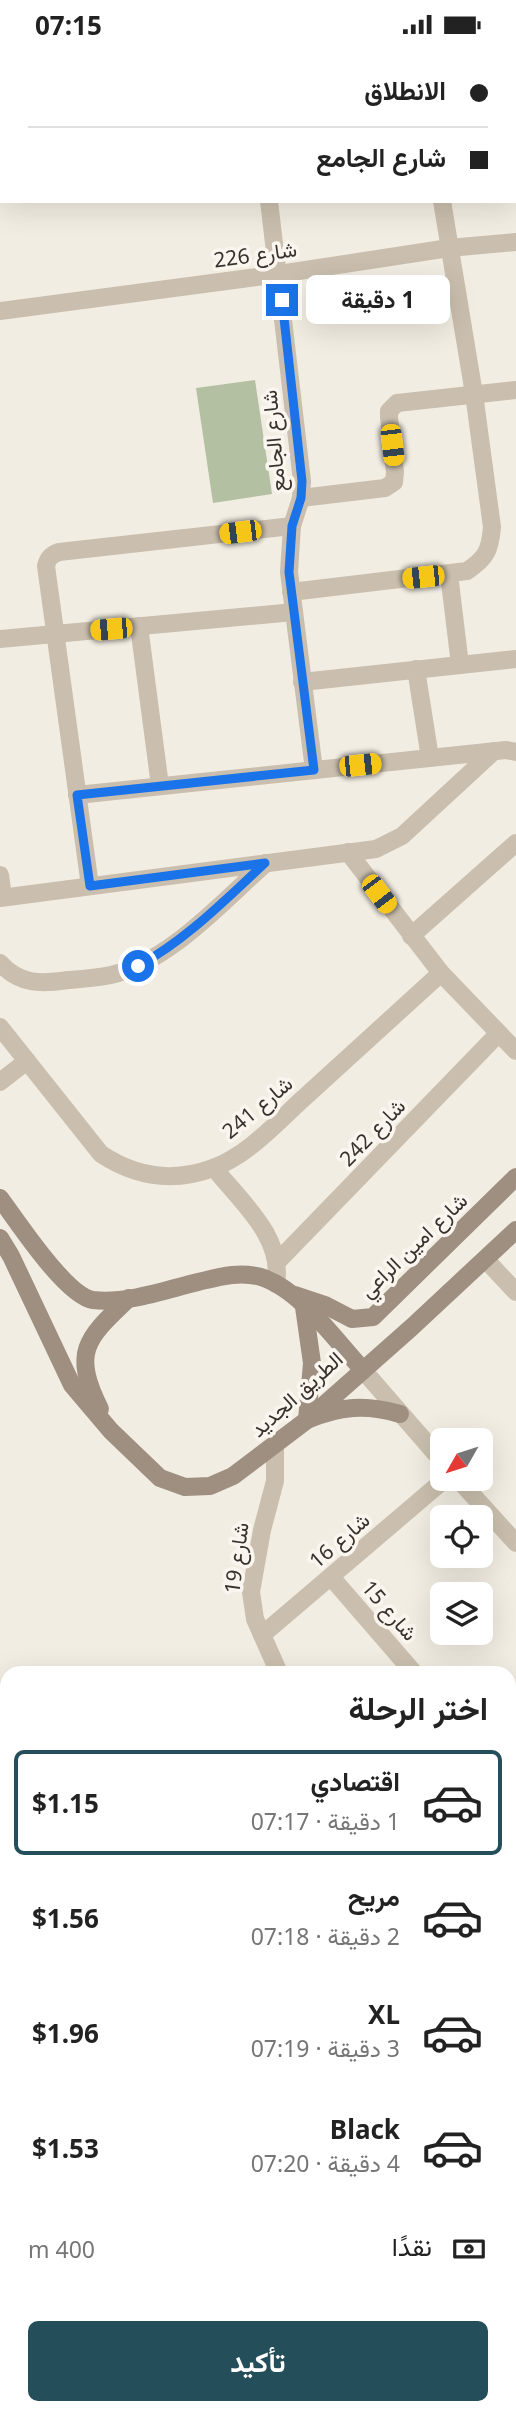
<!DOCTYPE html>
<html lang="ar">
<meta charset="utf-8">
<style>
body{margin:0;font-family:"Noto Sans",Vazirmatn,sans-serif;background:#f2f2f2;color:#222;direction:rtl;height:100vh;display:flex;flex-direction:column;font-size:26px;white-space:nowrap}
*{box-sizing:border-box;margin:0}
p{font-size:23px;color:#767676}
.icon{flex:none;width:38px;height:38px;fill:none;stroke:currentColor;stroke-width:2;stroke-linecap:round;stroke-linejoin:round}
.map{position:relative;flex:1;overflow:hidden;direction:ltr}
.side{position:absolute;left:0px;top:1617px;width:516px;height:749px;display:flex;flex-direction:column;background:#fff;border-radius:21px 21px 0 0;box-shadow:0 7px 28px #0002;direction:rtl}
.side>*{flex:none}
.banner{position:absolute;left:0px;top:0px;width:516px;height:154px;box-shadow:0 7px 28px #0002;direction:rtl;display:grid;align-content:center;height:154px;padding:0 28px;background:#fff}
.needle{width:46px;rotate:231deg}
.controls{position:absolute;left:430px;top:1379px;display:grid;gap:14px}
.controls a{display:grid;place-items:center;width:63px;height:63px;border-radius:10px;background:#fff;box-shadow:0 7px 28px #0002;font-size:35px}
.end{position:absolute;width:32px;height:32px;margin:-16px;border:9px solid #1a73e8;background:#fff;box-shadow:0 0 0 4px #fff}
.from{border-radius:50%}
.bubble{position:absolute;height:49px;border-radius:10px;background:#fff;box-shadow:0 7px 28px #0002;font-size:23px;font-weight:700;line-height:49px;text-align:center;direction:rtl}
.car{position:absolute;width:21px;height:42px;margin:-21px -10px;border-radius:9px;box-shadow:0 0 5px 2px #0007;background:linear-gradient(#f5c518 24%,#345 0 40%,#f5c518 0 76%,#345 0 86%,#f5c518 0)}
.banner b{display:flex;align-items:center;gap:24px;height:66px;font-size:26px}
.banner b+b{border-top:2px solid #e0e0e0}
.banner i{width:18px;height:18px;background:#222}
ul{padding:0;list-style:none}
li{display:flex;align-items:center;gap:21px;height:105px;margin:0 14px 10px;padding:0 14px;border:4px solid transparent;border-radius:10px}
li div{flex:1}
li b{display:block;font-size:26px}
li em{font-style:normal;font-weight:700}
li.current{border-color:#244e59}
li>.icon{width:63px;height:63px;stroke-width:1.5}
h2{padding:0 28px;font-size:32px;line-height:84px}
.pay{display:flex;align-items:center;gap:18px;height:77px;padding:0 28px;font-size:26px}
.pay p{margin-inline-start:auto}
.button{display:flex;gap:14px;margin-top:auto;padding:14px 28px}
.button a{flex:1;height:80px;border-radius:10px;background:#244e59;color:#fff;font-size:28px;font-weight:700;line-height:80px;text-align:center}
.status{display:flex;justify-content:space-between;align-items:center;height:49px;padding:0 35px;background:#fff;direction:ltr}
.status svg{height:19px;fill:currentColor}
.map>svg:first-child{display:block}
.green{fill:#b3c1a2}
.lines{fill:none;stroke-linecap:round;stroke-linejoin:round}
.street{stroke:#cabfae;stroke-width:18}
.secondary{stroke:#9e8f80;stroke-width:18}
.route{stroke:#1a73e8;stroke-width:9}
.labels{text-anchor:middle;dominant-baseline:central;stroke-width:7;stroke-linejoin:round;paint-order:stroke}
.street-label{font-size:21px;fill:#39322c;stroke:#faf6ef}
</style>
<div class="status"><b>07:15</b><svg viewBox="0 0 49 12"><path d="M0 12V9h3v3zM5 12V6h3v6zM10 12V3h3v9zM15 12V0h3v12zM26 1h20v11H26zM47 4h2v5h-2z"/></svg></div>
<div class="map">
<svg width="516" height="2366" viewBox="0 0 516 2366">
<rect width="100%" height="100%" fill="#f2ede2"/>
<polygon class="green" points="255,331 272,445 213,454 196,339"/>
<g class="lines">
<g class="street">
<polyline points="250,0 251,2"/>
<polyline points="422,0 422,2"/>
<polyline points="269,152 302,432 301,449 292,477 289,523 314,721"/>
<polyline points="0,262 279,225 449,199 516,193"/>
<polyline points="301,449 385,439 394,433 395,423 389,368 389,362 397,354 516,341"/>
<polyline points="449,525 460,616"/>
<path d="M291,543L467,522C486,509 490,502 492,478L474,345L442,152"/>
<polyline points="139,577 160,737"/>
<polyline points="0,590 294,563"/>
<polyline points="416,620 430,709"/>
<polyline points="302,633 516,610"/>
<polyline points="77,746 506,701 516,703"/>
<polyline points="348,803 441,924 516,1002"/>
<polyline points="0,826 3,848"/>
<path d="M90,837L46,517C48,509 51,506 59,503L292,477"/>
<polyline points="0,849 376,800 402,787 494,702"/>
<polyline points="411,887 516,794"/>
<path d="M0,914C20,936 41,935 68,931C82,930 97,929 111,926C169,913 222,853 266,814"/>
<path d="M0,978L101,1105C136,1128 173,1134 213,1119C250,1105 278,1072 306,1047C351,1006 396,965 441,924"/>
<polyline points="0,1033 27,1012"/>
<path d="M214,1119C241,1153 284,1188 276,1235"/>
<polyline points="486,1211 516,1243"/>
<polyline points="278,1212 498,985"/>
<polyline points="363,1321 443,1413"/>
<polyline points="275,1396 275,1432 262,1481 251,1543 255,1570 279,1624"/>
<polyline points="458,1430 516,1494"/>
<polyline points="331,1528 414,1624"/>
<polyline points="262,1586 445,1430"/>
<polyline points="509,1734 516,1742"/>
<polyline points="509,1980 516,1974"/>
<polyline points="509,2058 516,2070"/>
</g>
<g class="secondary">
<path d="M0,1149C17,1172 66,1247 93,1251C127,1255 165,1241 198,1233C219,1228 239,1222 261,1228C301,1241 335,1291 363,1321"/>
<polyline points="0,1189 11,1207 72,1336 111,1382 160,1429 185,1438 210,1437 233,1427 307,1371 412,1278 516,1181"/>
<polyline points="295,1246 325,1256 352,1270 373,1268 516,1128"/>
<path d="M304,1258L312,1314L307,1371C340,1357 366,1355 400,1365"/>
<path d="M100,1360C71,1302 87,1289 129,1249"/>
</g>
</g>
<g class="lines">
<path class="route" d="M138,917C186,891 225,851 265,814L90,837L77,746L314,721L289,523L292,477L301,449L302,432L282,251"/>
</g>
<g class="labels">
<g class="street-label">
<text transform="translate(255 205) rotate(-8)">شارع 226</text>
<text transform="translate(273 392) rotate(-95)">شارع الجامع</text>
<text transform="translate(257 1058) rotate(-40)">شارع 241</text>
<text transform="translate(372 1083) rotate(-46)">شارع 242</text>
<text transform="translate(413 1196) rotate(-44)">شارع امين الراعي</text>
<text transform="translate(296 1345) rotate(-42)">الطريق الجديد</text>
<text transform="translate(339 1491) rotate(-41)">شارع 16</text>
<text transform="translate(236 1509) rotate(-82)">شارع 19</text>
<text transform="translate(390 1561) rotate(49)">شارع 15</text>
</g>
</g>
</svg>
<div class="controls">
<a><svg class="needle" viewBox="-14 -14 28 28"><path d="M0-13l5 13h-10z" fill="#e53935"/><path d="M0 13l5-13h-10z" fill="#767676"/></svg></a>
<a><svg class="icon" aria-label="locate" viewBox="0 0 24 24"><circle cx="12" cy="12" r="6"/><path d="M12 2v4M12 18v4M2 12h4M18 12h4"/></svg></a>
<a><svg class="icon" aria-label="layers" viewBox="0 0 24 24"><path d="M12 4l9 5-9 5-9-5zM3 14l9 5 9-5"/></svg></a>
</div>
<i class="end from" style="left:138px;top:917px"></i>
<i class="end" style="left:282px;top:251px"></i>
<div class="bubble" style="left:306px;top:226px;width:144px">1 دقيقة</div>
<i class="car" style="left:392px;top:396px;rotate:173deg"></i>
<i class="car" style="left:240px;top:483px;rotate:263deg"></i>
<i class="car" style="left:423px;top:528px;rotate:264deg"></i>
<i class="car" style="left:111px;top:580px;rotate:265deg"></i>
<i class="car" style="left:360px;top:716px;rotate:84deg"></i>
<i class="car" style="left:379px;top:845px;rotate:143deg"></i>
<div class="banner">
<b><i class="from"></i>الانطلاق</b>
<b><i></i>شارع الجامع</b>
</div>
<section class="side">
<h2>اختر الرحلة</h2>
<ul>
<li class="current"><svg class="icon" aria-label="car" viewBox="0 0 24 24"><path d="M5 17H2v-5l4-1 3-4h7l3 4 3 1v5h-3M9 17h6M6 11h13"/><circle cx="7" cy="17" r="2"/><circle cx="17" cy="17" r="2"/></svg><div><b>اقتصادي</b><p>1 دقيقة · 07:17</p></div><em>$1.15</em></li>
<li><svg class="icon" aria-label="car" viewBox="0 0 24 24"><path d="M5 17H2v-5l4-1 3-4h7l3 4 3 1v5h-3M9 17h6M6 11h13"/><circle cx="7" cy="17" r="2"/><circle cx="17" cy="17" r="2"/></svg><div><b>مريح</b><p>2 دقيقة · 07:18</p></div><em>$1.56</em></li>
<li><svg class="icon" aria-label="car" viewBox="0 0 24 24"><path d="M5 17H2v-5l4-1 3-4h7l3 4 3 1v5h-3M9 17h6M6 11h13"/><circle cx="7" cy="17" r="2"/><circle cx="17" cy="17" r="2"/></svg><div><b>XL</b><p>3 دقيقة · 07:19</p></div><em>$1.96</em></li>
<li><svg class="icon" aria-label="car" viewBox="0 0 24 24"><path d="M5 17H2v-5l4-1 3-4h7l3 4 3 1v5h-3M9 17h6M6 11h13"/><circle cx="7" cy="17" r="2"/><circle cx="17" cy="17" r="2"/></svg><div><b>Black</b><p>4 دقيقة · 07:20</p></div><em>$1.53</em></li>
</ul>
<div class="pay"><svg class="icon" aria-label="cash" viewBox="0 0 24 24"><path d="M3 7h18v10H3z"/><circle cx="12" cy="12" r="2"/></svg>نقدًا<p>400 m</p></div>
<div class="button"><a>تأكيد</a></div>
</section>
</div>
